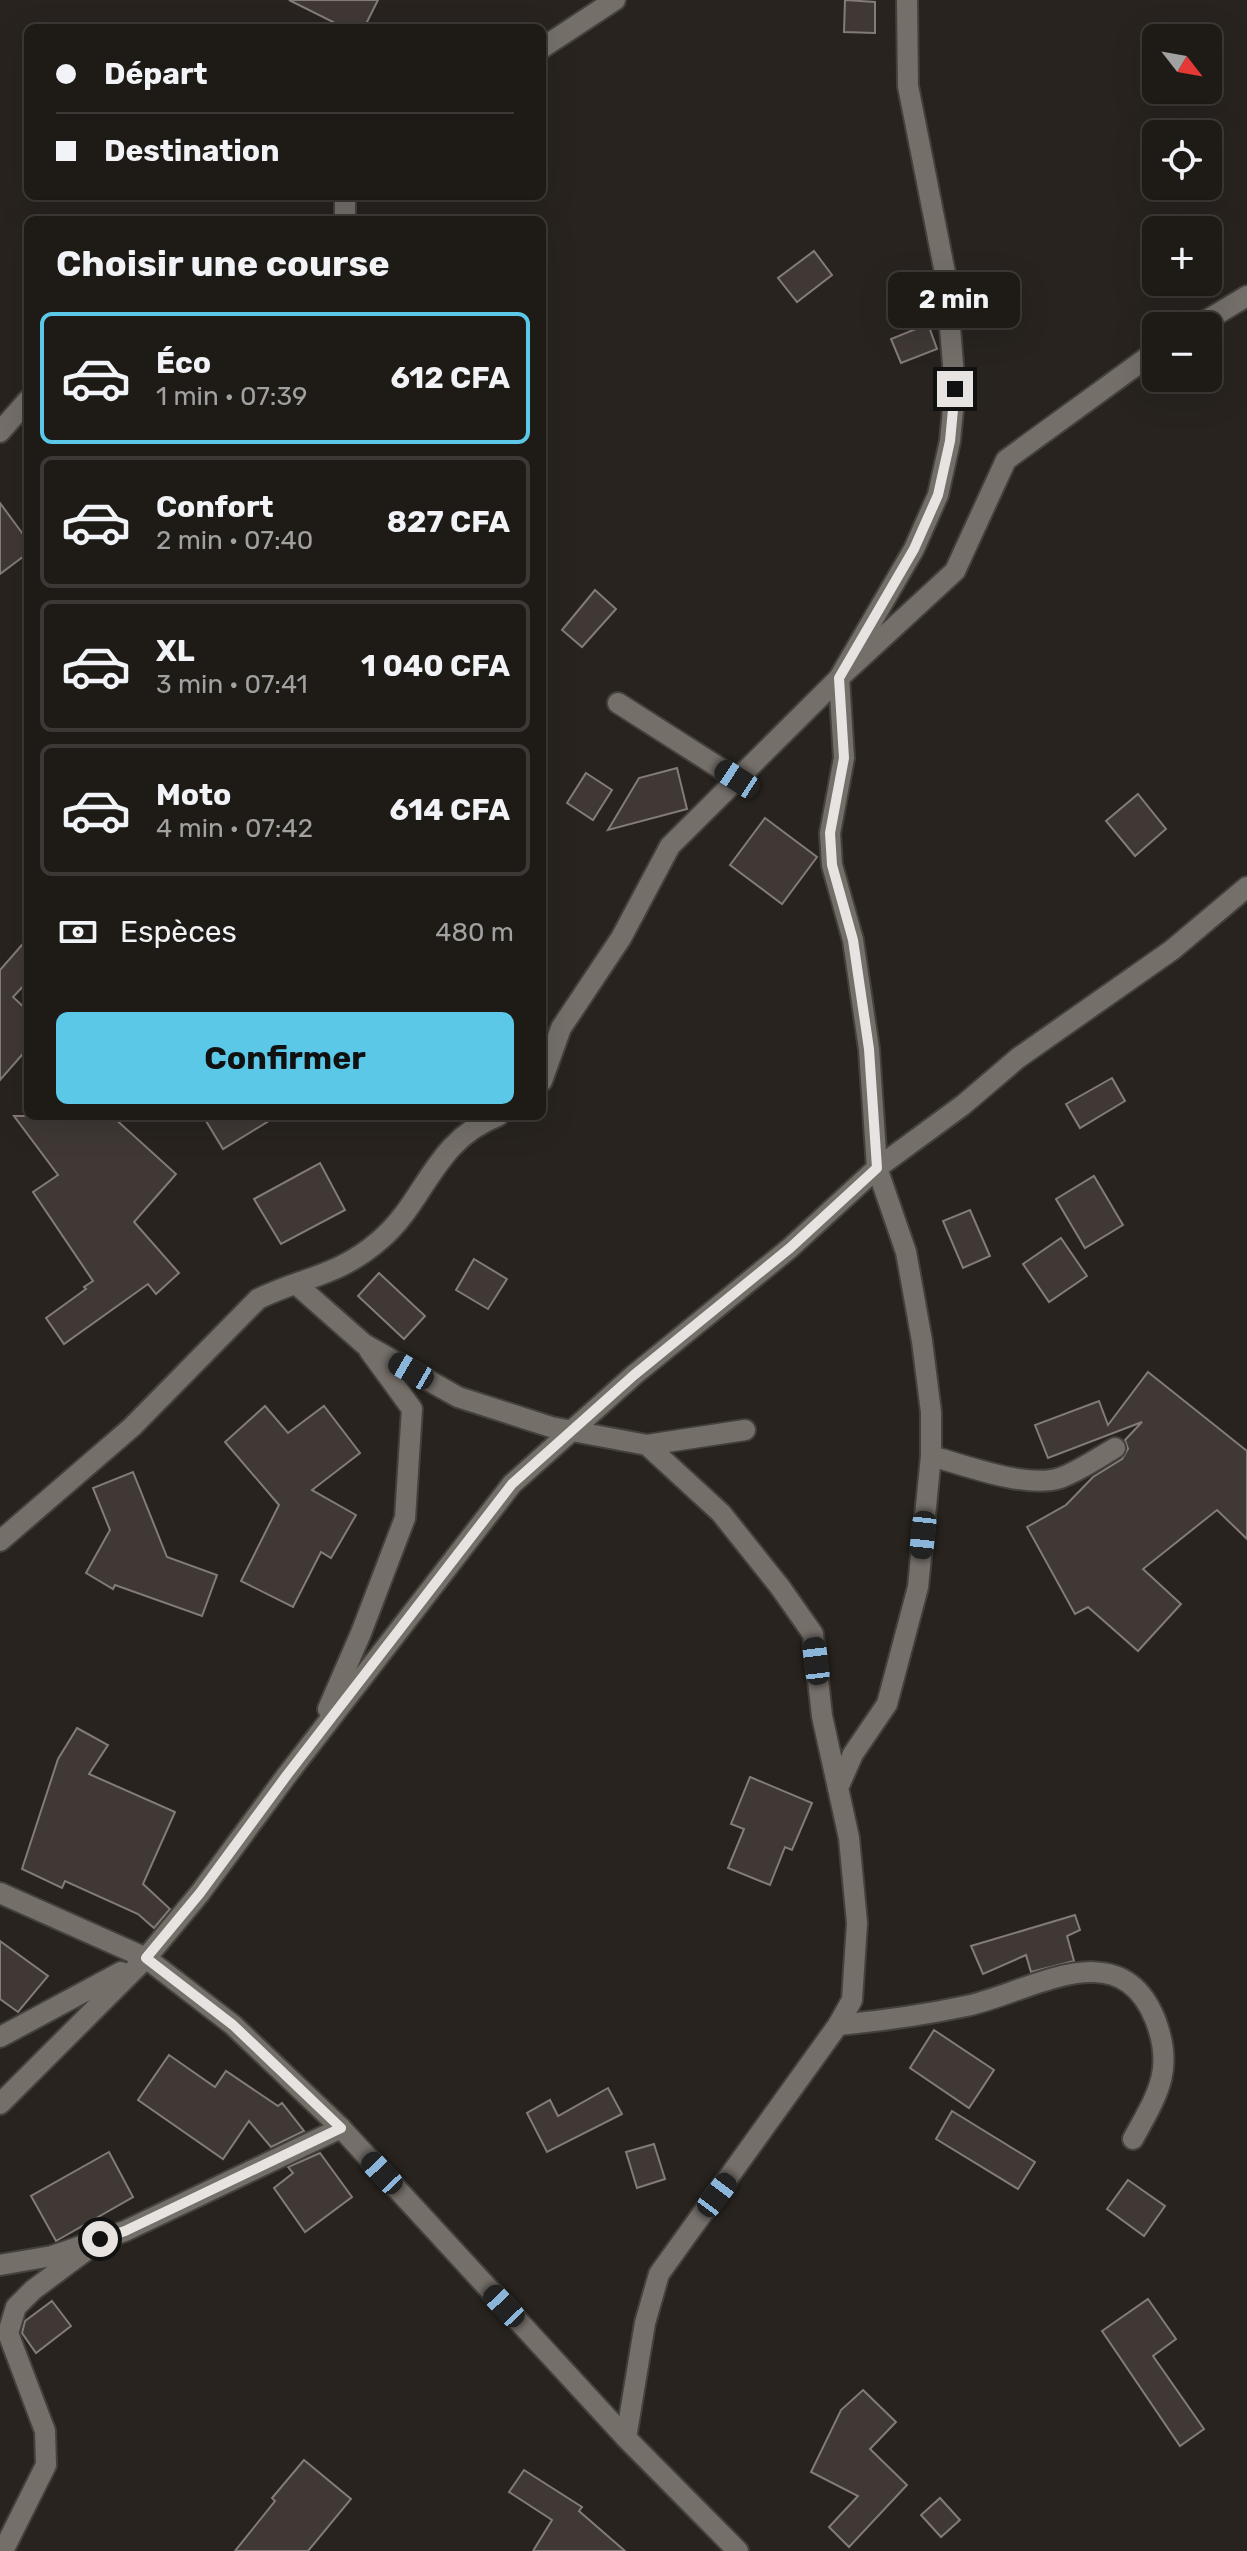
<!DOCTYPE html>
<html lang="fr">
<meta charset="utf-8">
<style>
body{margin:0;font-family:Rubik,sans-serif;background:#2b2723;color:#f1f3f6;height:100vh;display:flex;flex-direction:column;font-size:30px;white-space:nowrap}
*{box-sizing:border-box;margin:0}
p{font-size:26px;color:#a1a1a1}
.icon{flex:none;width:44px;height:44px;fill:none;stroke:currentColor;stroke-width:2;stroke-linecap:round;stroke-linejoin:round}
.map{position:relative;flex:1;overflow:hidden}
.details{position:absolute;left:24px;top:216px;width:522px;height:904px;display:flex;flex-direction:column;background:#1e1a16;border-radius:12px;box-shadow:0 8px 32px #0002,0 0 0 2px #3c3835}
.details>*{flex:none}
.guide{position:absolute;left:24px;top:24px;width:522px;height:176px;border-radius:12px;box-shadow:0 8px 32px #0002,0 0 0 2px #3c3835;display:grid;align-content:center;height:176px;padding:0 32px;background:#1e1a16}
.needle{width:52px;rotate:121deg}
.tools{position:absolute;left:1142px;top:24px;display:grid;gap:16px}
.tools a{display:grid;place-items:center;width:80px;height:80px;border-radius:12px;background:#1e1a16;box-shadow:0 8px 32px #0002,0 0 0 2px #3c3835;font-size:40px}
.end{position:absolute;width:36px;height:36px;margin:-18px;border:10px solid #e6e3e0;background:#111;box-shadow:0 0 0 4px #111}
.from{border-radius:50%}
.bubble{position:absolute;height:56px;border-radius:12px;background:#1e1a16;box-shadow:0 8px 32px #0002,0 0 0 2px #3c3835;font-size:26px;font-weight:700;line-height:56px;text-align:center}
.car{position:absolute;width:24px;height:48px;margin:-24px -12px;border-radius:10px;box-shadow:0 0 6px 2px #0007;background:linear-gradient(#222 24%,#8ab4d8 0 40%,#222 0 76%,#8ab4d8 0 86%,#222 0)}
.guide b{display:flex;align-items:center;gap:28px;height:76px;font-size:30px}
.guide b+b{border-top:2px solid #3c3835}
.guide i{width:20px;height:20px;background:#f1f3f6}
ul{padding:0;list-style:none}
li{display:flex;align-items:center;gap:24px;height:132px;margin:0 16px 12px;padding:0 16px;border:4px solid #3c3835;border-radius:12px}
li div{flex:1}
li b{display:block;font-size:30px}
li em{font-style:normal;font-weight:700}
li.selected{border-color:#5ac8e6}
li>.icon{width:72px;height:72px;stroke-width:1.5}
h2{padding:0 32px;font-size:36px;line-height:96px}
.pay{display:flex;align-items:center;gap:20px;height:88px;padding:0 32px;font-size:30px}
.pay p{margin-inline-start:auto}
.primary-button{display:flex;gap:16px;margin-top:auto;padding:16px 32px}
.primary-button a{flex:1;height:92px;border-radius:12px;background:#5ac8e6;color:#111;font-size:32px;font-weight:700;line-height:92px;text-align:center}
.map>svg:first-child{display:block}
.building{fill:#3f3835;stroke:#837b78;stroke-width:2}
.lines{fill:none;stroke-linecap:round;stroke-linejoin:round}
.minor-casing{stroke:#44403c;stroke-width:24}
.minor{stroke:#756f6a;stroke-width:20}
.route{stroke:#e6e3e0;stroke-width:10}
</style>
<div class="map">
<svg width="1247" height="2551" viewBox="0 0 1247 2551">
<rect width="100%" height="100%" fill="#28231e"/>
<g class="building">
<polygon points="289,0 378,0 364,28 345,28"/>
<polygon points="845,0 875,2 875,33 844,32"/>
<polygon points="814,251 832,275 797,302 778,278"/>
<polygon points="928,324 937,349 901,363 891,339"/>
<polygon points="0,503 28,541 28,553 0,574"/>
<polygon points="595,590 616,609 582,647 562,630"/>
<polygon points="677,768 687,809 608,830 639,778"/>
<polygon points="586,773 612,790 593,820 567,803"/>
<polygon points="1138,794 1166,829 1135,856 1106,821"/>
<polygon points="765,818 817,857 782,904 730,865"/>
<polygon points="28,938 28,981 13,997 28,1011 28,1048 0,1080 0,970"/>
<polygon points="1112,1078 1125,1101 1080,1128 1066,1104"/>
<polygon points="14,1116 112,1116 176,1174 134,1222 179,1273 156,1294 148,1284 64,1344 46,1318 86,1289 84,1287 93,1281 33,1192 58,1175"/>
<polygon points="203,1116 277,1116 223,1149"/>
<polygon points="320,1163 345,1210 281,1244 254,1199"/>
<polygon points="1094,1176 1123,1225 1085,1248 1056,1199"/>
<polygon points="970,1210 990,1256 963,1268 943,1221"/>
<polygon points="1061,1238 1087,1276 1049,1302 1023,1264"/>
<polygon points="474,1259 507,1279 488,1309 456,1290"/>
<polygon points="379,1273 425,1316 404,1339 358,1296"/>
<polygon points="1148,1372 1247,1451 1247,1539 1217,1510 1143,1569 1181,1604 1138,1651 1088,1607 1075,1614 1027,1527 1066,1505 1093,1477 1122,1459 1128,1449 1125,1440 1142,1422 1048,1458 1035,1425 1099,1401 1108,1425"/>
<polygon points="265,1406 288,1433 324,1406 360,1453 312,1490 356,1515 331,1558 321,1552 293,1607 241,1581 279,1505 225,1442"/>
<polygon points="133,1472 167,1557 217,1575 202,1616 115,1585 113,1589 86,1573 110,1530 93,1488"/>
<polygon points="77,1728 108,1745 89,1774 175,1812 143,1884 170,1909 154,1928 138,1914 65,1881 62,1888 22,1869 58,1759"/>
<polygon points="750,1777 812,1803 792,1850 785,1847 770,1885 728,1868 744,1829 731,1824"/>
<polygon points="1075,1915 1080,1930 1067,1936 1074,1961 1031,1972 1026,1955 983,1974 971,1946"/>
<polygon points="0,1941 48,1976 18,2012 0,1999"/>
<polygon points="934,2030 994,2070 969,2108 910,2068"/>
<polygon points="169,2055 215,2087 226,2071 278,2106 282,2103 304,2131 271,2147 249,2121 223,2159 138,2100"/>
<polygon points="608,2088 622,2114 547,2152 527,2113 550,2100 558,2116"/>
<polygon points="952,2111 1035,2162 1018,2189 936,2139"/>
<polygon points="654,2144 665,2179 637,2188 626,2152"/>
<polygon points="109,2152 133,2197 56,2241 31,2196"/>
<polygon points="320,2153 352,2197 305,2232 274,2188 293,2173 288,2167"/>
<polygon points="1128,2180 1165,2206 1144,2236 1107,2209"/>
<polygon points="1148,2299 1176,2339 1153,2356 1204,2429 1180,2446 1102,2331"/>
<polygon points="52,2301 71,2326 36,2353 22,2333 25,2321"/>
<polygon points="863,2390 896,2422 870,2449 907,2485 849,2547 829,2527 858,2496 811,2472 841,2410"/>
<polygon points="304,2460 351,2499 308,2551 235,2551 275,2501 272,2498"/>
<polygon points="524,2470 582,2507 579,2511 625,2551 533,2551 552,2520 509,2492"/>
<polygon points="940,2498 960,2520 941,2537 921,2515"/>
</g>
<g class="lines">
<g class="minor-casing">
<g id="minor">
<polyline points="542,48 615,0"/>
<polyline points="345,196 345,220"/>
<polyline points="1197,326 1247,296"/>
<polyline points="0,432 28,400"/>
<polyline points="618,703 737,779"/>
<polyline points="542,1081 561,1028 621,938 670,846 839,678 955,571 1006,460 1156,351"/>
<polyline points="296,1284 364,1344 458,1397 551,1427 647,1445 745,1430"/>
<polyline points="647,1445 721,1513 780,1587 813,1634 822,1716 838,1788"/>
<path d="M931,1456C965,1465 1026,1489 1060,1478C1079,1471 1098,1458 1115,1448"/>
<path d="M0,1541L132,1427L258,1299C303,1277 339,1276 380,1240C426,1201 433,1141 498,1116"/>
<polyline points="328,1709 361,1633 405,1518 412,1409 369,1350"/>
<polyline points="0,1893 146,1958 233,2025 341,2128"/>
<path d="M838,2025C881,2021 924,2015 966,2006C1027,1994 1119,1929 1155,2019C1175,2070 1157,2095 1133,2139"/>
<polyline points="0,2037 121,1972"/>
<polyline points="0,2104 146,1958 200,1893 287,1775 512,1484 634,1375 790,1248 877,1168 963,1105 1018,1058 1172,950 1247,887"/>
<polyline points="0,2265 52,2256 125,2231 341,2128 626,2438 738,2551"/>
<polyline points="626,2438 645,2323 659,2274 838,2025 852,2000 857,1923 849,1838 838,1788 853,1754 887,1704 918,1587 931,1456 931,1412 922,1341 906,1252 877,1168 869,1049 853,940 832,865 830,833 844,758 839,678 914,549 938,495 950,441 955,389 946,278 908,86 907,0"/>
<polyline points="3,2551 46,2465 45,2431 8,2333 16,2307 33,2290 84,2252"/>
</g>
</g>
<use href="#minor" class="minor"/>
</g>
<g class="lines">
<polyline class="route" points="100,2239 125,2231 341,2128 233,2025 146,1958 200,1893 287,1775 512,1484 634,1375 790,1248 877,1168 869,1049 853,940 832,865 830,833 844,758 839,678 914,549 938,495 950,441 955,389"/>
</g>
</svg>
<div class="tools">
<a><svg class="needle" viewBox="-14 -14 28 28"><path d="M0-13l5 13h-10z" fill="#e53935"/><path d="M0 13l5-13h-10z" fill="#a1a1a1"/></svg></a>
<a><svg class="icon" aria-label="locate" viewBox="0 0 24 24"><circle cx="12" cy="12" r="6"/><path d="M12 2v4M12 18v4M2 12h4M18 12h4"/></svg></a>
<a>+</a>
<a>−</a>
</div>
<i class="end from" style="left:100px;top:2239px"></i>
<i class="end" style="left:955px;top:389px"></i>
<div class="bubble" style="left:888px;top:272px;width:132px">2 min</div>
<i class="car" style="left:737px;top:779px;rotate:303deg"></i>
<i class="car" style="left:411px;top:1371px;rotate:300deg"></i>
<i class="car" style="left:923px;top:1535px;rotate:186deg"></i>
<i class="car" style="left:816px;top:1661px;rotate:353deg"></i>
<i class="car" style="left:382px;top:2173px;rotate:317deg"></i>
<i class="car" style="left:717px;top:2195px;rotate:37deg"></i>
<i class="car" style="left:504px;top:2306px;rotate:317deg"></i>
<div class="guide">
<b><i class="from"></i>Départ</b>
<b><i></i>Destination</b>
</div>
<section class="details">
<h2>Choisir une course</h2>
<ul>
<li class="selected"><svg class="icon" aria-label="car" viewBox="0 0 24 24"><path d="M5 17H2v-5l4-1 3-4h7l3 4 3 1v5h-3M9 17h6M6 11h13"/><circle cx="7" cy="17" r="2"/><circle cx="17" cy="17" r="2"/></svg><div><b>Éco</b><p>1 min · 07:39</p></div><em>612 CFA</em></li>
<li><svg class="icon" aria-label="car" viewBox="0 0 24 24"><path d="M5 17H2v-5l4-1 3-4h7l3 4 3 1v5h-3M9 17h6M6 11h13"/><circle cx="7" cy="17" r="2"/><circle cx="17" cy="17" r="2"/></svg><div><b>Confort</b><p>2 min · 07:40</p></div><em>827 CFA</em></li>
<li><svg class="icon" aria-label="car" viewBox="0 0 24 24"><path d="M5 17H2v-5l4-1 3-4h7l3 4 3 1v5h-3M9 17h6M6 11h13"/><circle cx="7" cy="17" r="2"/><circle cx="17" cy="17" r="2"/></svg><div><b>XL</b><p>3 min · 07:41</p></div><em>1 040 CFA</em></li>
<li><svg class="icon" aria-label="car" viewBox="0 0 24 24"><path d="M5 17H2v-5l4-1 3-4h7l3 4 3 1v5h-3M9 17h6M6 11h13"/><circle cx="7" cy="17" r="2"/><circle cx="17" cy="17" r="2"/></svg><div><b>Moto</b><p>4 min · 07:42</p></div><em>614 CFA</em></li>
</ul>
<div class="pay"><svg class="icon" aria-label="cash" viewBox="0 0 24 24"><path d="M3 7h18v10H3z"/><circle cx="12" cy="12" r="2"/></svg>Espèces<p>480 m</p></div>
<div class="primary-button"><a>Confirmer</a></div>
</section>
</div>
